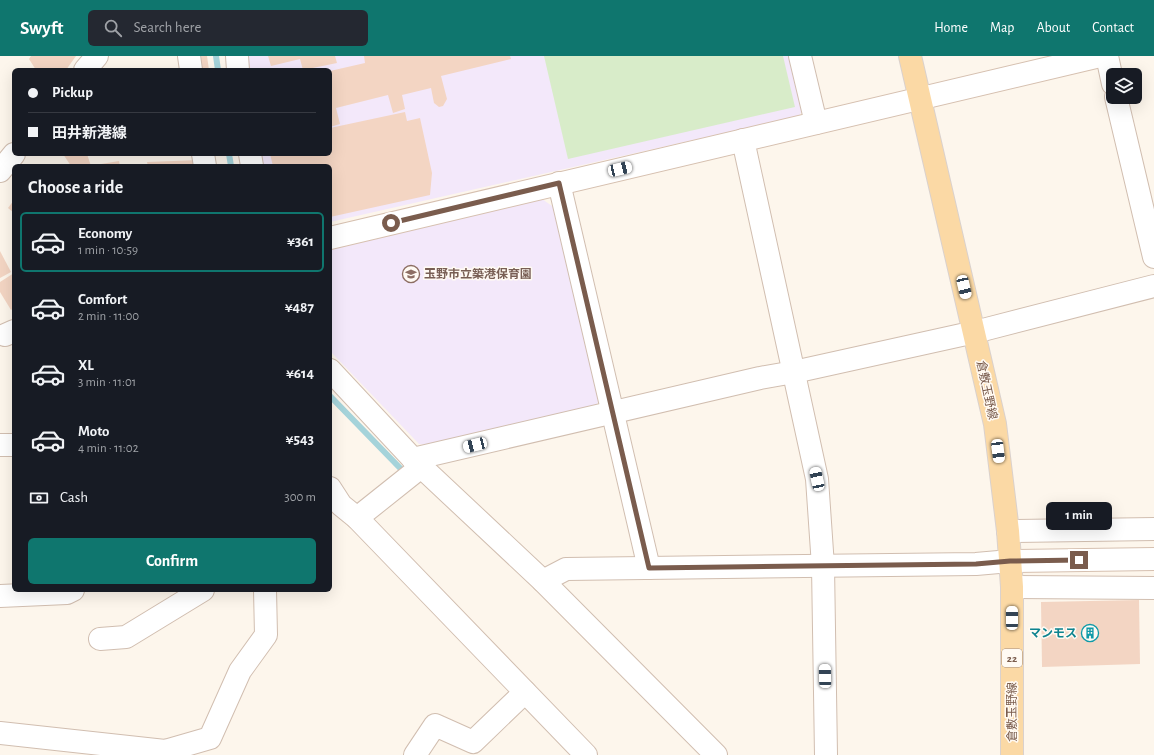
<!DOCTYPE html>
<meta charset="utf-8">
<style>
body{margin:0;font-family:"Alegreya Sans","Noto Sans JP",sans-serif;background:#242831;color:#f1f3f6;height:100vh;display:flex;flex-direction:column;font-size:15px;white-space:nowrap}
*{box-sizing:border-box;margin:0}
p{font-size:13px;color:#9ea1a6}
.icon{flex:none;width:22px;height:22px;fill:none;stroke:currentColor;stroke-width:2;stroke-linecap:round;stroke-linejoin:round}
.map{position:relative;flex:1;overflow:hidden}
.drawer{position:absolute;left:12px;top:108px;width:320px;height:428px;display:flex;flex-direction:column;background:#171b24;border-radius:6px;box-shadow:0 4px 16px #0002}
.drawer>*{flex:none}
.guide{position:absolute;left:12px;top:12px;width:320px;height:88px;border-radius:6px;box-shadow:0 4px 16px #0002;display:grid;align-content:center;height:88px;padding:0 16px;background:#171b24}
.controls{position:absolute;left:1106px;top:12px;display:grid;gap:8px}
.controls a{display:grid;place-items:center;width:36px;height:36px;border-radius:6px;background:#171b24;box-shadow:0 4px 16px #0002;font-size:20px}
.end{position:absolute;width:18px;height:18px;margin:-9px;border:5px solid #7a5c4d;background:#fff;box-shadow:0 0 0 2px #fff}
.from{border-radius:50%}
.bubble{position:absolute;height:28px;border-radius:6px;background:#171b24;box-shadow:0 4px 16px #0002;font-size:13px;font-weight:700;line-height:28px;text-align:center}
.car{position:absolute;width:12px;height:24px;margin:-12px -6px;border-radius:5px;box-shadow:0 0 3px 1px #0007;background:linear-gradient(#fff 24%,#345 0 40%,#fff 0 76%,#345 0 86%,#fff 0)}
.guide b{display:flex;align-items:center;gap:14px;height:38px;font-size:15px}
.guide b+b{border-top:1px solid #363941}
.guide i{width:10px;height:10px;background:#f1f3f6}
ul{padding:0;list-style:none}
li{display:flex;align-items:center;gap:12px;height:60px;margin:0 8px 6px;padding:0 8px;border:2px solid transparent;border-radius:6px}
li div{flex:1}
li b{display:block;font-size:15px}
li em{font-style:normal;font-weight:700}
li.selected{border-color:#0f766e}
li>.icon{width:36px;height:36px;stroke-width:1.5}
h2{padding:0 16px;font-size:18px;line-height:48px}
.pay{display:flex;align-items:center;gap:10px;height:44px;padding:0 16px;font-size:15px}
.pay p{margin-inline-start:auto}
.cta{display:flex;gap:8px;margin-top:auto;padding:8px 16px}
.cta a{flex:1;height:46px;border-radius:6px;background:#0f766e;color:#fff;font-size:16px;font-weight:700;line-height:46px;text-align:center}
header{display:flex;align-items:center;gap:24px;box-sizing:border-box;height:56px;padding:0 20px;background:#0f766e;color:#fff}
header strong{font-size:19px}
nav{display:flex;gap:22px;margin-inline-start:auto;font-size:14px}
.search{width:280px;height:36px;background:#242831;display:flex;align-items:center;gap:10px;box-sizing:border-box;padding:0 14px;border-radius:6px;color:#9ea1a6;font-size:15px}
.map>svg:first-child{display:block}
.education{fill:#f3e8fa}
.green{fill:#d8ecc9}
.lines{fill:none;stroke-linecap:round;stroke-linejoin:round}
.stream{stroke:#a5d3da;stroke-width:6}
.building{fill:#f3d5c3}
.street-casing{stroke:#d1beb0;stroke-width:24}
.secondary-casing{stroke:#d6c0b0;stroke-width:24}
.primary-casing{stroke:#dad1cd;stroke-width:24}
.street{stroke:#fff;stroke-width:22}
.secondary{stroke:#fff;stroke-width:22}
.primary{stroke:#fbd9a5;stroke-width:22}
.route{stroke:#7a5c4d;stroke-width:5}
.labels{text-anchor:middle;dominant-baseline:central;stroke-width:3;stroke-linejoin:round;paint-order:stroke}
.shield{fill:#fffaf3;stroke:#a28b7f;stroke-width:1}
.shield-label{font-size:11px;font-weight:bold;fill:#7a5c4d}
.education-label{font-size:12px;font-weight:bold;fill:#785e54;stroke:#fffaf3;text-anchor:start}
.street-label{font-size:12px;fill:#7a5c4d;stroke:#fffaf3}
.culture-label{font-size:12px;font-weight:bold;fill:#0d838f;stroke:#fffaf3;text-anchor:end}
</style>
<header>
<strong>Swyft</strong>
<div class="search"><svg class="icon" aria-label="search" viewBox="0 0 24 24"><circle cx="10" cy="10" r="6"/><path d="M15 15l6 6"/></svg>Search here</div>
<nav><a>Home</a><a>Map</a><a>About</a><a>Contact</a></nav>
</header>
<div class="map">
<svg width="1154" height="699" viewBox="0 0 1154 699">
<rect width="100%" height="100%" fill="#fdf6ec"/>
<g class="education">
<polygon points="248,0 793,0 805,49 799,60 330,166 330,110 262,110 261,98 330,98 330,14 250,14"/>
<polygon points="542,143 555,152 601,341 595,351 433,390 419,388 330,295 330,194"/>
</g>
<polygon class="green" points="544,0 783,0 795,51 568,103"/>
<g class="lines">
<g class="stream">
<polyline points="216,0 218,14"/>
<polyline points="229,98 231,110"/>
<polyline points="330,340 400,412"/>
</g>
</g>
<g class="building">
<polygon points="31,0 76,0 66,14 36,14 29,3"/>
<polygon points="197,0 207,0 209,14 199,14"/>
<polygon points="268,0 335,0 337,7 303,14 300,3 271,10"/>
<polygon points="364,0 510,0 511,3 441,20 447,43 443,50 439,51 434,47 431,32 402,39 405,53 393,57 388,39 336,52 340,68 330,71 330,15 365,7"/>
<polygon points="405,56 407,65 420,62 432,117 430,139 330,161 330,110 273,110 270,98 330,98 330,72"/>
<polygon points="63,98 87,98 91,110 71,110"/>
<polygon points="200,104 200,110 148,110 147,106"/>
<polygon points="119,105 120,110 95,110 95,109"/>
<polygon points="14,144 14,157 8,152"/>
<polygon points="0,195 11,216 0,222"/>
<polygon points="14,217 14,252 11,254 0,236 0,226"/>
<polygon points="1139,544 1140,608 1042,611 1041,546"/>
</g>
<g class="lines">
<g class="street-casing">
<g id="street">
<polyline points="189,0 191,14"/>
<polyline points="237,0 238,14"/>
<polyline points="800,0 816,67"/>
<polyline points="1107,0 1113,28"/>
<polyline points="85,14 97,0"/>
<polyline points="1116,41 1154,201"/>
<polyline points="743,84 817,423 823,510 826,699"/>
<polyline points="203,98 205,110"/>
<polyline points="250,98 252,110"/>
<polyline points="0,115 14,98"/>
<polyline points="559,127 649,512"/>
<polyline points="5,279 14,275"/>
<polyline points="330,314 413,403 543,525 716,699"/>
<polyline points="0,389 14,389"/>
<polyline points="413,403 760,322 794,316 975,276 1154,230"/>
<polyline points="330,432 341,449 357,462 586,699"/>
<polyline points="357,462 421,411"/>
<polyline points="1008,475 1154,473"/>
<polyline points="543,525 566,513 976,508 1010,505"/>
<polyline points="1012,531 1154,532"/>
<polyline points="0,540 67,537 73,534"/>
<polyline points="100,583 126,581 203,534"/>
<polyline points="0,677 165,695 210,682 240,615 266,579 265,534"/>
<polyline points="415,699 435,669 473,686 525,636"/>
</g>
</g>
<g class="secondary-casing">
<g id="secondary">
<polyline points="330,182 1100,0"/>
<polyline points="1010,505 1154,503"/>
</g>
</g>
<g class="primary-casing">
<polyline id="primary" points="910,0 995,368 1008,475 1012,531 1012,699"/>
</g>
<use href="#street" class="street"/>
<use href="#secondary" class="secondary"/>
<use href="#primary" class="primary"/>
</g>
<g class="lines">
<polyline class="route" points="391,167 559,127 649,512 976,508 1010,505 1079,504"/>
</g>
<defs>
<g id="school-ring" transform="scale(0.9)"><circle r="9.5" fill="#fffaf3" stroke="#8d6e63" stroke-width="1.5"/><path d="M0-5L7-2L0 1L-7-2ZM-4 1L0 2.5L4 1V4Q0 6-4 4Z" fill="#8d6e63"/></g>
<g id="building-ring" transform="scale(0.9)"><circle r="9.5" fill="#fffaf3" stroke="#0f9aa8" stroke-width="1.5"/><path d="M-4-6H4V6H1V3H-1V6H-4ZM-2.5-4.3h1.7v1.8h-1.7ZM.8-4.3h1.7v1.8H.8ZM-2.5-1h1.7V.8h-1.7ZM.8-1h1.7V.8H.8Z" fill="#0f9aa8"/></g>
</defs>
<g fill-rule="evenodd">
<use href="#school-ring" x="411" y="218"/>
<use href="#building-ring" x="1090" y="577"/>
</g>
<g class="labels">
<rect class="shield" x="1002" y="593" width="20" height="18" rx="3"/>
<g class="shield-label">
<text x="1012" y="602">22</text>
</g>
<g class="education-label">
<text x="424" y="218">玉野市立築港保育園</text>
</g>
<g class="street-label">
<text transform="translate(987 334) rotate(78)">倉敷玉野線</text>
<text transform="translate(1012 656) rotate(-90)">倉敷玉野線</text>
</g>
<g class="culture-label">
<text x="1077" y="577">マンモス</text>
</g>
</g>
</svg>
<div class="controls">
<a><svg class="icon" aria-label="layers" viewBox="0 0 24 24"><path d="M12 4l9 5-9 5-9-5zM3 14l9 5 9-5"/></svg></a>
</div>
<i class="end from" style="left:391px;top:167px"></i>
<i class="end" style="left:1079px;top:504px"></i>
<div class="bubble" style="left:1046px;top:446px;width:66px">1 min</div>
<i class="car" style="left:620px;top:113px;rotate:77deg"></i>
<i class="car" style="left:964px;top:231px;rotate:167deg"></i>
<i class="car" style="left:475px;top:389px;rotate:256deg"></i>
<i class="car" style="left:998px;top:395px;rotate:173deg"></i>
<i class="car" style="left:817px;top:423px;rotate:348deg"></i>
<i class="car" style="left:1012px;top:562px;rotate:0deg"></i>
<i class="car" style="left:825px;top:620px;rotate:359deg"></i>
<div class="guide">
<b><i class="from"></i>Pickup</b>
<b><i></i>田井新港線</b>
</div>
<section class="drawer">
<h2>Choose a ride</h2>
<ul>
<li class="selected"><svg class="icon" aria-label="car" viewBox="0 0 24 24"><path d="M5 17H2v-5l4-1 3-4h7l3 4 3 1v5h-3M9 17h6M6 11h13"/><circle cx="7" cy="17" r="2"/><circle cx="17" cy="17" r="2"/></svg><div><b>Economy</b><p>1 min · 10:59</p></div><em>¥361</em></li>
<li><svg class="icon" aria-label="car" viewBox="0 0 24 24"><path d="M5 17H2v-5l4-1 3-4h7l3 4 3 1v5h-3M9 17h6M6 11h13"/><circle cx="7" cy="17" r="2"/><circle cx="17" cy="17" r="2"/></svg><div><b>Comfort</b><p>2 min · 11:00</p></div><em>¥487</em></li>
<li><svg class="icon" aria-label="car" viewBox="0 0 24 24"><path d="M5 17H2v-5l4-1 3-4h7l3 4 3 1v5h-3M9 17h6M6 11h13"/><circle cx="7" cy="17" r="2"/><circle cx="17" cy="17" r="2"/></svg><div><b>XL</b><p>3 min · 11:01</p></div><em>¥614</em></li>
<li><svg class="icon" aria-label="car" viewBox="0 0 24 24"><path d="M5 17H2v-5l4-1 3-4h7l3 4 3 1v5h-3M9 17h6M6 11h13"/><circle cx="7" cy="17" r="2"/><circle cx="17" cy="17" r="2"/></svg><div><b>Moto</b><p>4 min · 11:02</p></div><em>¥543</em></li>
</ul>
<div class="pay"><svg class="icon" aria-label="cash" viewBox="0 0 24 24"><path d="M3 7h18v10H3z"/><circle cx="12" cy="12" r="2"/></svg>Cash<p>300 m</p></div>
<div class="cta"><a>Confirm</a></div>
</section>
</div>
